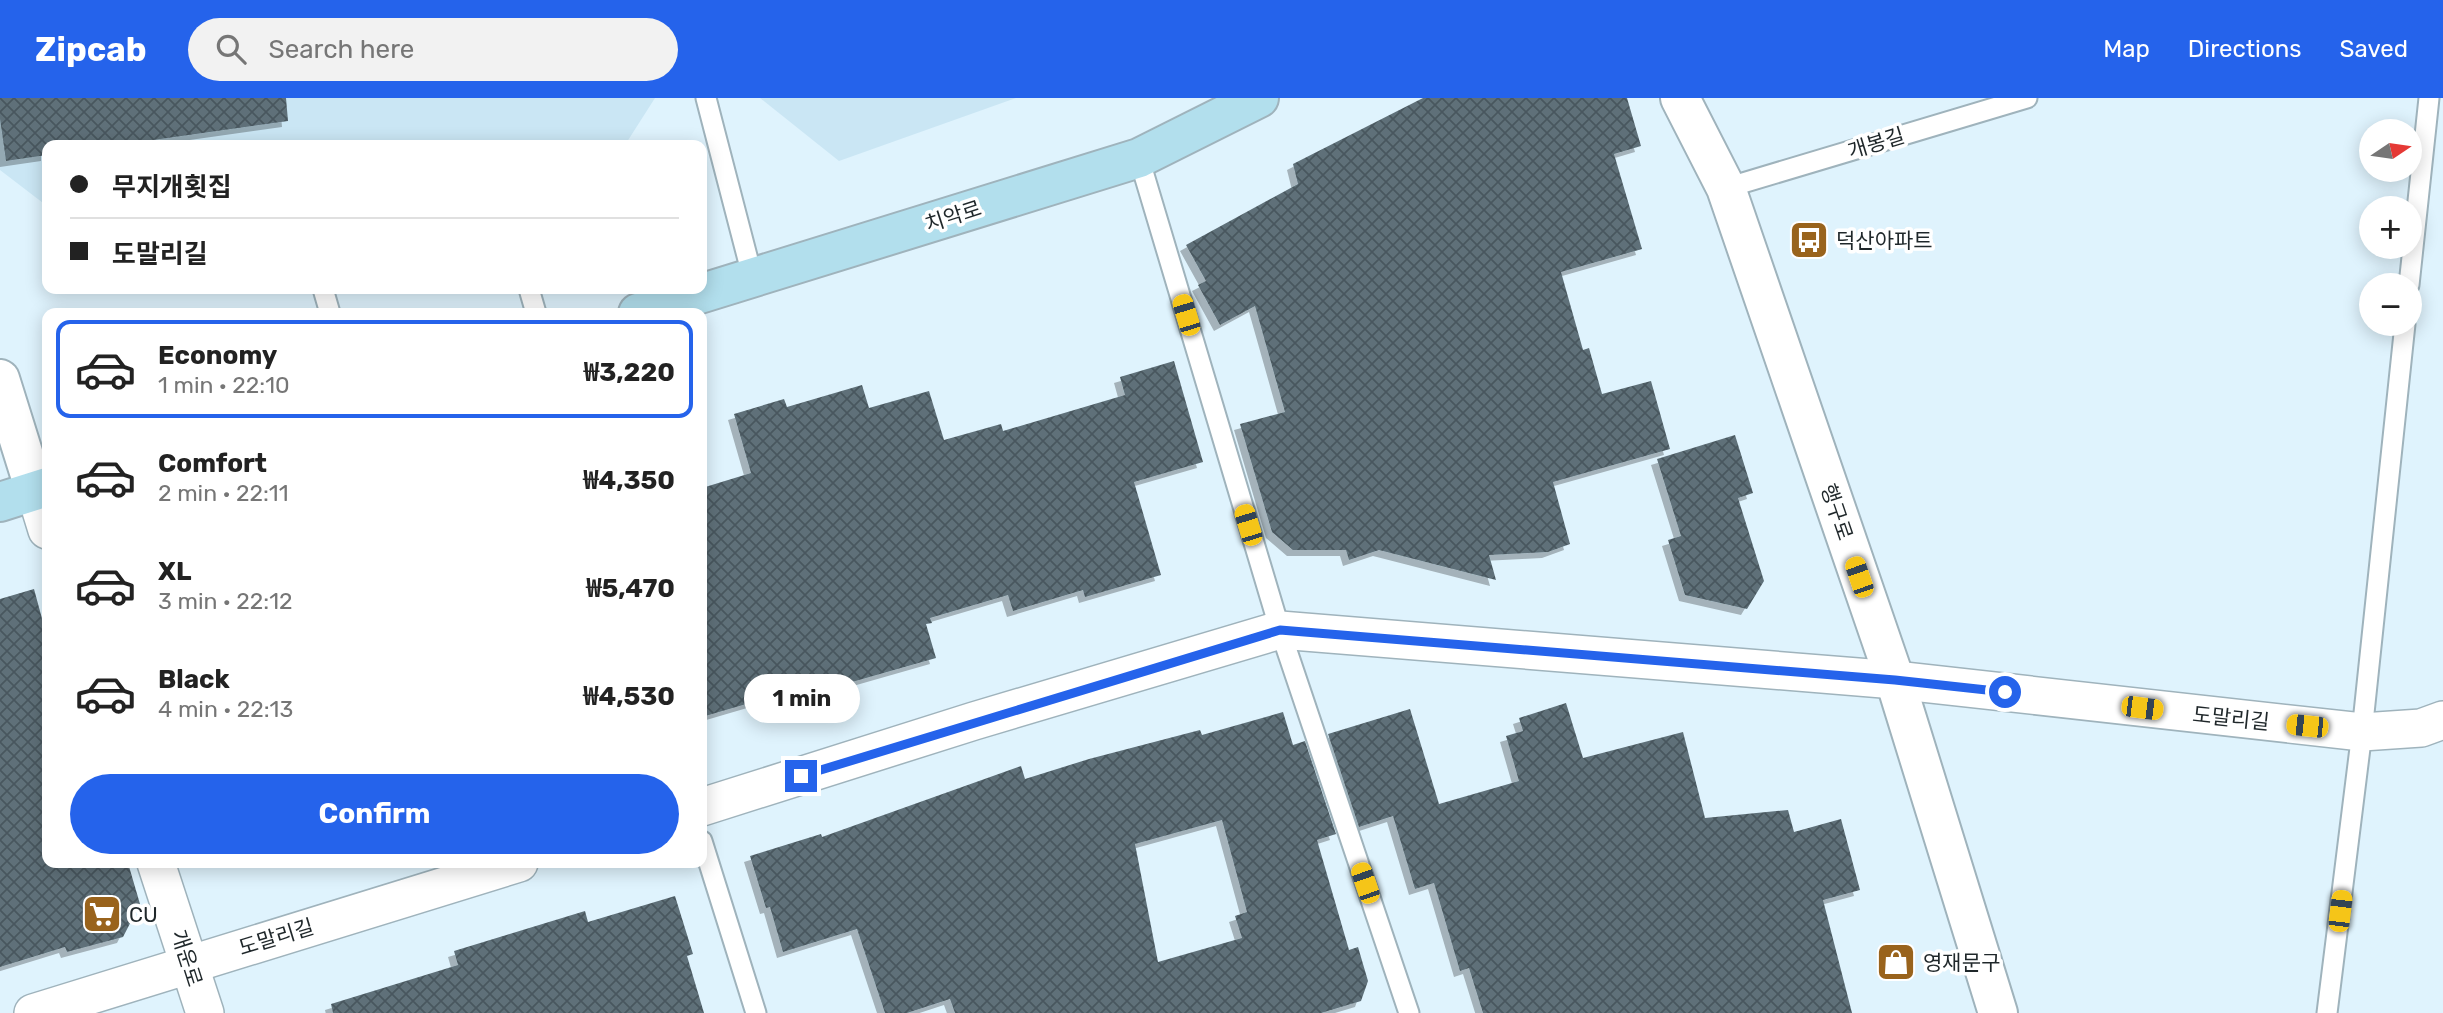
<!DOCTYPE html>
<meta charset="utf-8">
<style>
body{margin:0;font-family:Rubik,"Noto Sans KR",sans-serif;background:#f2f2f2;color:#222;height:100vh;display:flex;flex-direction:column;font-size:26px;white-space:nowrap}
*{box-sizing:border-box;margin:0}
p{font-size:23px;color:#767676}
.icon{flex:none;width:38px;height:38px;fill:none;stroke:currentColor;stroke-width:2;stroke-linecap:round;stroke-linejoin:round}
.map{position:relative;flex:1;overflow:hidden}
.sheet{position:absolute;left:42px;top:210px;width:665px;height:560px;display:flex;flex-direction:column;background:#fff;border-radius:14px;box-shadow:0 4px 18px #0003}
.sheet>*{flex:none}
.hud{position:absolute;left:42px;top:42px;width:665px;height:154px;border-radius:14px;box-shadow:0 4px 18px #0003;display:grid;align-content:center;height:154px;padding:0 28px;background:#fff}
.needle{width:46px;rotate:77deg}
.tools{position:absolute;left:2359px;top:21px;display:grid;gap:14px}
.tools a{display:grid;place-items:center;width:63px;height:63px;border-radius:50%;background:#fff;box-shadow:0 4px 18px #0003;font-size:35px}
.end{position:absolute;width:32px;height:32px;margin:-16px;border:9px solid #2563eb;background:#fff;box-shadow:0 0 0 4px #fff}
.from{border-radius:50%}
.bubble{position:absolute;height:49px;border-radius:24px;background:#fff;box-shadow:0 4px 18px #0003;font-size:23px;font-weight:700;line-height:49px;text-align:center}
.car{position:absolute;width:21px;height:42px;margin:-21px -10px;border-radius:9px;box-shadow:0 0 5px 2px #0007;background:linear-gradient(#f5c518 24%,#345 0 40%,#f5c518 0 76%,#345 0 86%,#f5c518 0)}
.hud b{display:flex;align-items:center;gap:24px;height:66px;font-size:26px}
.hud b+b{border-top:2px solid #e0e0e0}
.hud i{width:18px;height:18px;background:#222}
ul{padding:12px 0 0;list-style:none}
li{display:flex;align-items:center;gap:21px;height:98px;margin:0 14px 10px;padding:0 14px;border:4px solid transparent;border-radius:14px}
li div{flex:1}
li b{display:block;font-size:26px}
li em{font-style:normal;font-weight:700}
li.selected{border-color:#2563eb}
li>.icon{width:63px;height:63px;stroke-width:1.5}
.button{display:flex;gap:14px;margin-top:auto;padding:14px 28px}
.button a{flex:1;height:80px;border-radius:42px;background:#2563eb;color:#fff;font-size:28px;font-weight:700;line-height:80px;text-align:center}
header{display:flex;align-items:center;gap:42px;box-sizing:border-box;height:98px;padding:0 35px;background:#2563eb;color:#fff}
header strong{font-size:33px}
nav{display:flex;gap:38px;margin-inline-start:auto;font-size:24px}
.search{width:490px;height:63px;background:#f2f2f2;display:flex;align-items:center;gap:18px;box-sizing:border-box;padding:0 24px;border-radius:38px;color:#767676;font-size:26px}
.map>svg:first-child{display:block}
.built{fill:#cae6f4}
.building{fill:url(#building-cross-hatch);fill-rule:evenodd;filter:url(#shadow)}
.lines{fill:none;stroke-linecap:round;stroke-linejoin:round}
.service-casing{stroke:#9fb3bc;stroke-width:23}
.minor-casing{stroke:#9fb3bc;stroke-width:40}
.tertiary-casing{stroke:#9fb3bc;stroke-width:42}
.secondary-casing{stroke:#9fb3bc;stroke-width:42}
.service{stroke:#fff;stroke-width:19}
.minor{stroke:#fff;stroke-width:37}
.tertiary{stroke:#fff;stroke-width:38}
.secondary{stroke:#b2dfed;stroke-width:38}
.route{stroke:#2563eb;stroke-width:9}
.labels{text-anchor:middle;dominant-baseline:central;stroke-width:7;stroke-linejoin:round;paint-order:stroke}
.street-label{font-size:21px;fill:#1f272a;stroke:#fff}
.poi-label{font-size:21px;fill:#1f272a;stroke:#fff;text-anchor:start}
</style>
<header>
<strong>Zipcab</strong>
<div class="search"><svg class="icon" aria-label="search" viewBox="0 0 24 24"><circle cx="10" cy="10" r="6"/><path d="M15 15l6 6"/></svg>Search here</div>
<nav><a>Map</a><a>Directions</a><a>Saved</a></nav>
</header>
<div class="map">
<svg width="2443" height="915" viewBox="0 0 2443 915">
<defs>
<pattern id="building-cross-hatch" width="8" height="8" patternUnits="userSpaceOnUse" patternTransform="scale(1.75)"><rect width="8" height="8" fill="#5e7079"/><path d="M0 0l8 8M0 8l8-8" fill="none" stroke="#49575e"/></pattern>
<filter id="shadow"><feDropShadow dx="-6" dy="6" stdDeviation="0" flood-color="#0004"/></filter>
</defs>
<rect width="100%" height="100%" fill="#dff3fd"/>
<g class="built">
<polygon points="0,0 655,0 625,47 47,47 47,108 0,72"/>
<polygon points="760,0 1016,0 839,63"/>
</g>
<g class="building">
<polygon points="0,0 286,0 288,23 118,47 47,47 47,57 6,63 0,21"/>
<polygon points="1423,0 1627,0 1641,48 1614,56 1642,151 1561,174 1583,252 1589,250 1602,296 1651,283 1670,351 1553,384 1570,446 1548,454 1489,457 1496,482 1379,452 1349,462 1346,452 1293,452 1272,434 1240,326 1285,314 1255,208 1220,227 1198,187 1206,183 1186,147 1298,86 1293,66"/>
<polygon points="1174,263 1203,364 1134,384 1161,477 1085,499 1083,492 1013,513 1008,497 930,520 932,525 926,526 936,560 803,598 801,590 702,619 702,390 751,375 734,316 784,301 787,309 862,287 869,310 929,293 944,342 1001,326 1003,333 1125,297 1120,279"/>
<polygon points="1735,337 1753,395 1738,400 1764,483 1747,511 1685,497 1668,442 1681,438 1657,361"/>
<polygon points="34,491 47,539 47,765 128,765 140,806 123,839 67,854 65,849 0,869 0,501"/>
<polygon points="1566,605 1583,660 1683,634 1705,720 1788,712 1794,734 1841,721 1860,792 1823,802 1852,915 1483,915 1469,870 1460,873 1434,785 1415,791 1393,718 1359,729 1328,636 1410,611 1439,706 1519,683 1506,638 1523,633 1519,620"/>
<path d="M1283,614L1293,647L1305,643L1336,736L1317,742L1349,852L1358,849L1368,883L1361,903L1321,915H955L950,901L907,915H885L857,831L783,854L770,809L766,810L750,758L821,736L822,739L1021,668L1025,681L1089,661L1200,632L1202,637ZM1222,722L1247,814L1235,818L1242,840L1158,864L1135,746Z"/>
<polygon points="675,798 693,856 687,858 704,915 333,915 331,906 458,867 454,853 585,813 588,824"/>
</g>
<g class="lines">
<g class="service-casing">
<g id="service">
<polyline points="706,0 753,181"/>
<polyline points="1139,60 1280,532 1409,915"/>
<polyline points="1726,90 2027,0"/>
<polyline points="2409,187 2429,0"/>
<polyline points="323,191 330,215"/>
<polyline points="529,191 536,215"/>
<polyline points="702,743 756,915"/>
<polyline points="2327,915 2362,634 2405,226"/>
</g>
</g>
<g class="minor-casing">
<g id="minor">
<polyline points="35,393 47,432"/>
<polyline points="702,709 974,623 1280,532 1895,582 2362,634 2421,630 2443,622"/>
<polyline points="156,765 205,915"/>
<polyline points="33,915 519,765"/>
</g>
</g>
<g class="tertiary-casing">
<g id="tertiary">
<polyline points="1680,0 1726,90 1895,582 1998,915"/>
<polyline points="0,281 35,393"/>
</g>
</g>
<g class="secondary-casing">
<g id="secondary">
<polyline points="638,215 1139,60 1259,0"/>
<polyline points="0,404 47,389"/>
</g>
</g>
<use href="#service" class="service"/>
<use href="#minor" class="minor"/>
<use href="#tertiary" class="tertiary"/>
<use href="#secondary" class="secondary"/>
</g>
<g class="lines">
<polyline class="route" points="801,678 1280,532 1895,582 2005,594"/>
</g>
<defs>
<g id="bus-square" transform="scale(2.0125)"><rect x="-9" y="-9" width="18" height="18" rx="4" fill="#99631c" stroke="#fff"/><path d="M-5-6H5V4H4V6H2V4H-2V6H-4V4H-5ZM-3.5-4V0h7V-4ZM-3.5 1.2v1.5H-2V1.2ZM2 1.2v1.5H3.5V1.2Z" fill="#fff"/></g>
<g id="supermarket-square" transform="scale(2.0125)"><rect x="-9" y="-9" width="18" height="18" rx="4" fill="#99631c" stroke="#fff"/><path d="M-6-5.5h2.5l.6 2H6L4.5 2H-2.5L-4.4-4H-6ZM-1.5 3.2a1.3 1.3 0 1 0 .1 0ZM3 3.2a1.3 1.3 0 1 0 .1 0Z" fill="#fff"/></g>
<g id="shop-square" transform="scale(2.0125)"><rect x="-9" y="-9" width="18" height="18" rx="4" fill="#99631c" stroke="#fff"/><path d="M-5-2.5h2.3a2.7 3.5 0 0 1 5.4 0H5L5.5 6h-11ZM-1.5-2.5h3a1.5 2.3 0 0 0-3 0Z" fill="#fff"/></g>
</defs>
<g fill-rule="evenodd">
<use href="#bus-square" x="1809" y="142"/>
<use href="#supermarket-square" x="102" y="816"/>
<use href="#shop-square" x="1896" y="864"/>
</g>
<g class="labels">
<g class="street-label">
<text transform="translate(1876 45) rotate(-17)">개봉길</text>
<text transform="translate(953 118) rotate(-18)">치악로</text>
<text transform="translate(1837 414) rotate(71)">행구로</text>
<text transform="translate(2231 620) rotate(6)">도말리길</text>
<text transform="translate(276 839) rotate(-17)">도말리길</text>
<text transform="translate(187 860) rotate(72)">개운로</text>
</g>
<g class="poi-label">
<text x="1836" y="142">덕산아파트</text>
<text x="129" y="816">CU</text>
<text x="1923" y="864">영재문구</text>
</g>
</g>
</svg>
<div class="tools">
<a><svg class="needle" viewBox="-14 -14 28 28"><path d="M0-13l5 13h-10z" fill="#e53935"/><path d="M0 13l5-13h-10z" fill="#767676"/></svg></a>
<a>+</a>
<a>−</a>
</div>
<i class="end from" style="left:2005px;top:594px"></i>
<i class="end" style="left:801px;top:678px"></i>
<div class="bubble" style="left:744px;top:576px;width:116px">1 min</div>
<i class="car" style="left:1186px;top:217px;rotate:343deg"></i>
<i class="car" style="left:1248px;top:427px;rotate:343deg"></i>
<i class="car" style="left:1859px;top:479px;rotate:341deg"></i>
<i class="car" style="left:2142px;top:610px;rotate:97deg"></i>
<i class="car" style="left:2307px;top:628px;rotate:276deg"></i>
<i class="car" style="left:1365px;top:785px;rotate:341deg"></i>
<i class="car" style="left:2340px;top:813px;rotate:7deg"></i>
<div class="hud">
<b><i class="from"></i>무지개횟집</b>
<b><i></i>도말리길</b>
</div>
<section class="sheet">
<ul>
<li class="selected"><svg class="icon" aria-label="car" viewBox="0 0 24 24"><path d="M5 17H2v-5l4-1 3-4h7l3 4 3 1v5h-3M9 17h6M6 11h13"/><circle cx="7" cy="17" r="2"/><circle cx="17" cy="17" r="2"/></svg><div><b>Economy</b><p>1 min · 22:10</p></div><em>₩3,220</em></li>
<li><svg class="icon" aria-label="car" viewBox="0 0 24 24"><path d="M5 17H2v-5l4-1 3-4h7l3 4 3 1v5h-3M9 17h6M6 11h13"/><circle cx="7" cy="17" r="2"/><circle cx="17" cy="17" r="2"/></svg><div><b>Comfort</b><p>2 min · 22:11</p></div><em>₩4,350</em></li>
<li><svg class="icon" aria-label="car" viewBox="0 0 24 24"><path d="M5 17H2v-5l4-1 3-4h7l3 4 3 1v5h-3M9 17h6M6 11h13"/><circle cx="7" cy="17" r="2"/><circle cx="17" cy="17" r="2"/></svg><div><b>XL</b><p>3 min · 22:12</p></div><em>₩5,470</em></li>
<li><svg class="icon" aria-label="car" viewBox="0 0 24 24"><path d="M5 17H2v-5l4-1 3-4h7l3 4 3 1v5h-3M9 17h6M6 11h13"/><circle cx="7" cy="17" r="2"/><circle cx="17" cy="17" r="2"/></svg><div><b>Black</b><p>4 min · 22:13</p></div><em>₩4,530</em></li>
</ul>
<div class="button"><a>Confirm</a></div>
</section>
</div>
